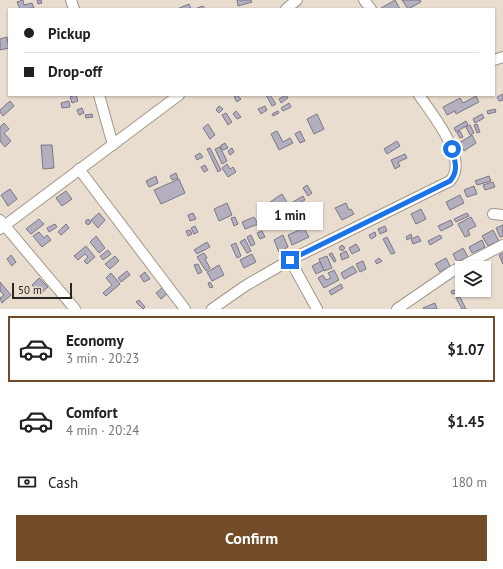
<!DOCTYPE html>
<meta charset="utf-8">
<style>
body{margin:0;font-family:"PT Sans",sans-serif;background:#f2f2f2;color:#202124;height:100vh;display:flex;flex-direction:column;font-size:15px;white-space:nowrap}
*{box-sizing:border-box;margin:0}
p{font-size:13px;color:#757577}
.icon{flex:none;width:22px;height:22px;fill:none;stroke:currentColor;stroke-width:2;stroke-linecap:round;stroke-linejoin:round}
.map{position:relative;height:309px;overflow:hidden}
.panel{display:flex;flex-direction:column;background:#fff;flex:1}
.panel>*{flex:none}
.banner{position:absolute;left:8px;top:8px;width:487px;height:88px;border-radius:0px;box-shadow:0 1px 3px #0004;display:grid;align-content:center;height:88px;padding:0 16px;background:#fff}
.fabs{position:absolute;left:455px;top:261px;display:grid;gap:8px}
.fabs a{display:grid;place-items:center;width:36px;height:36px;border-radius:0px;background:#fff;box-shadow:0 1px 3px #0004;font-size:20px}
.scale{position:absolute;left:12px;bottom:10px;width:60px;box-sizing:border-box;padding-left:4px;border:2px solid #2a2620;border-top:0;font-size:11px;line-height:14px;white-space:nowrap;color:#2a2620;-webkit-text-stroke:3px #e9ddcf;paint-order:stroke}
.end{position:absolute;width:18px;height:18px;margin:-9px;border:5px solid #1a73e8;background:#fff;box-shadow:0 0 0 2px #fff}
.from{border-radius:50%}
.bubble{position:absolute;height:28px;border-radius:0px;background:#fff;box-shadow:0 1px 3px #0004;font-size:13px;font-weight:700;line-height:28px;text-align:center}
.banner b{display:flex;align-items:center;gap:14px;height:38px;font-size:15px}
.banner b+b{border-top:1px solid #e0e0e0}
.banner i{width:10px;height:10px;background:#202124}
ul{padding:7px 0 0;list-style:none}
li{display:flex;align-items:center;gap:12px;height:66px;margin:0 8px 6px;padding:0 8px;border:2px solid transparent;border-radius:0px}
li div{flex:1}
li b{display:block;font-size:15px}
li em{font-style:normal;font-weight:700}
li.selected{border-color:#724c29}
li>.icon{width:36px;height:36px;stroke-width:1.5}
.pay{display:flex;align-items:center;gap:10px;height:44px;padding:0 16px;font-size:15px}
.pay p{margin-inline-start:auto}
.cta{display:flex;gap:8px;margin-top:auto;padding:8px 16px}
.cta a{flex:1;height:46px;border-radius:0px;background:#724c29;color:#fff;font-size:16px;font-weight:700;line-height:46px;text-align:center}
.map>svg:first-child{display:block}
.building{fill:#b3afbf;stroke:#7b7786}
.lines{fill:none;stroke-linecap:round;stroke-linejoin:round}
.minor-casing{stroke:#a29789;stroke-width:12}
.minor{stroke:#fff;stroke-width:10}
.route{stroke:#1a73e8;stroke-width:5}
</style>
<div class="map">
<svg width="503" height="309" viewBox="0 0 503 309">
<rect width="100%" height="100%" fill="#e9ddcf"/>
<g class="building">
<polygon points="23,0 24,5 32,3 34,8 20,9 17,2"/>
<polygon points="37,0 41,0 42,3 38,4"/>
<polygon points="237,0 251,0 252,2 238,6"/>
<polygon points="395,0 400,9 381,9 381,8"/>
<polygon points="402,0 420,0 421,2 408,9"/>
<polygon points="189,4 191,9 177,9"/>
<polygon points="203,6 205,9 197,9 197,8"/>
<polygon points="7,37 9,48 0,50 0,39"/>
<polygon points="503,94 503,100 499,101 497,97"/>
<polygon points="76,95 78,101 72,103 70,97"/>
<polygon points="237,95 241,99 237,102 234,97"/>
<polygon points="266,95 270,95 276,104 272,106"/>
<polygon points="286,95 288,98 281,103 279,99"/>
<polygon points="476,96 479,102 456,114 455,111 447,115 443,107 460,98 463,103"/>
<polygon points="10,101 14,106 3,116 0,112 0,110"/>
<polygon points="69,101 70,107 62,108 61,103"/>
<polygon points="289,103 291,107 283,111 281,108"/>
<polygon points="219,106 223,109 219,113 216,110"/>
<polygon points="265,106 267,110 261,114 258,109"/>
<polygon points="82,108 84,113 79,115 77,110"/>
<polygon points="495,109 496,112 488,114 487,111"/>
<polygon points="236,111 241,117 237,119 233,114"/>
<polygon points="278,111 279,113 273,116 272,114"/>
<polygon points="226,113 232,122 228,125 222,115"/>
<polygon points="92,114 93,117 86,118 85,115"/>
<polygon points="317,114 324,129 314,134 307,119"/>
<polygon points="482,114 484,118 475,123 473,119"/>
<polygon points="466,121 468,125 456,132 454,128"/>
<polygon points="4,123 9,129 4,133 11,141 5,147 0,141 0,127"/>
<polygon points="208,124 215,135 210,139 203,128"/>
<polygon points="477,124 480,132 477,133 474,125"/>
<polygon points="470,125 474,133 470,135 466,127"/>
<polygon points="277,131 283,142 290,138 293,143 279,150 271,134"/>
<polygon points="300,131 305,141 300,143 295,134"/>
<polygon points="460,131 463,137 460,138 457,133"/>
<polygon points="472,135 476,143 464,151 459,143"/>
<polygon points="397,141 400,146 387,154 384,149"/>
<polygon points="225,143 228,148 223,150 220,146"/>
<polygon points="41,145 52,145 54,168 43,169"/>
<polygon points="220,147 227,161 222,164 215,149"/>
<polygon points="210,148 221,170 218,172 207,149"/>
<polygon points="232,148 234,152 230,155 228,151"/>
<polygon points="200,153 203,157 197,160 195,156"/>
<polygon points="405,154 407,158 398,162 400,166 395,169 391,160"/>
<polygon points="227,164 230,169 233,167 236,172 228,177 222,168"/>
<polygon points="205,165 208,170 204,172 201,167"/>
<polygon points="176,173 178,178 172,180 170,176"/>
<polygon points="156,176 158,183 149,187 146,181"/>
<polygon points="489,176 491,181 477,185 475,181"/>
<polygon points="179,179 185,193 161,204 154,190"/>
<polygon points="493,182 495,187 485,190 483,185"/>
<polygon points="307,185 312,193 308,196 303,188"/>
<polygon points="474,186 477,194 467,197 464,190"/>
<polygon points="10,189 17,199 8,206 1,195"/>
<polygon points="66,191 72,199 62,206 56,198"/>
<polygon points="282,194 288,204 276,211 270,202"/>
<polygon points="460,195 464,203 450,210 446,202"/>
<polygon points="303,196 305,200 293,206 291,203"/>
<polygon points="227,203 232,215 219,221 214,209"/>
<polygon points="346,203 349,210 351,209 354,214 342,220 335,208"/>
<polygon points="307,209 309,214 301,218 299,213"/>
<polygon points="421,209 426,219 416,224 411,214"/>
<polygon points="99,213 105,220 98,228 91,220"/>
<polygon points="193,213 196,219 190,221 188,215"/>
<polygon points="467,213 469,216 456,222 454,219"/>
<polygon points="235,217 238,224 234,226 231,218"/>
<polygon points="254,217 258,224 245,229 242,222"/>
<polygon points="471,217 476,226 468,230 470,235 465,237 458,224"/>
<polygon points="39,219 44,224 31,234 26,229"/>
<circle cx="88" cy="222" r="2.5"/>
<polygon points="451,220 453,225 441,231 438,226"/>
<polygon points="55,224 57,227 49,232 47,228"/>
<polygon points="66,224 69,228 61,235 58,232"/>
<polygon points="503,225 503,236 500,237 496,228"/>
<polygon points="195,226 198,232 194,234 191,228"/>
<polygon points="385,226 387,231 380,234 378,229"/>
<polygon points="304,228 309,237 292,245 288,235"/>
<polygon points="190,230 192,234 188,236 186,231"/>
<polygon points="493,230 499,241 488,246 482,236"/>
<polygon points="262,231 265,237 260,239 257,233"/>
<polygon points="39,232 44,238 47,235 51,240 42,247 33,236"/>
<polygon points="375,232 376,236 371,239 369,235"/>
<polygon points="411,234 412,237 407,240 406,237"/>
<polygon points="251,235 255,244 251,246 247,237"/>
<polygon points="283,235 288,247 279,252 274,240"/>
<polygon points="440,235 442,238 430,245 428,241"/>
<polygon points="96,236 105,248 99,253 90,242"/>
<polygon points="418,236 421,241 413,244 411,239"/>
<polygon points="387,237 395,253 391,254 383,239"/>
<polygon points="245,239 251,251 247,253 240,242"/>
<polygon points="482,240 485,247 472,253 469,247"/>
<polygon points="207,242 210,247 197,254 194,250"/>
<polygon points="236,243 241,256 237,258 231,245"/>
<polygon points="356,244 360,250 352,254 349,248"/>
<circle cx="342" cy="248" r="2.5"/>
<polygon points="86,246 95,257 87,264 84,261 88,257 85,254 78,260 74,256"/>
<polygon points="463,248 468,257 457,262 453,254"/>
<polygon points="108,250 111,254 103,260 100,256"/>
<polygon points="346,251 349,257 342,260 340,254"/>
<polygon points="204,253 207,258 205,259 210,268 206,271 197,257"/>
<polygon points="332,253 336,261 334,262 329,254"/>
<polygon points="503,253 503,264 499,255"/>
<polygon points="252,254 256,262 244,268 240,260"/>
<polygon points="11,255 16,262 12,266 7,259"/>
<polygon points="115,256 119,261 110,269 105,264"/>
<polygon points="327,256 332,268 324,271 319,259"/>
<polygon points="379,258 382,261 377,264 375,261"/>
<polygon points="446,258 450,266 440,272 435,264"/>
<polygon points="363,261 366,269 360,272 356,264"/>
<polygon points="320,262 324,270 316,274 312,266"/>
<polygon points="198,264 202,272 198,274 194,265"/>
<polygon points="219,265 224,275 212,281 207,272"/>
<polygon points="353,266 357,272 344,279 341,273"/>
<polygon points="334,270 339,280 324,288 318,278 323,275 326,280 331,278 328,273"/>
<polygon points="127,271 130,275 121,282 118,278"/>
<polygon points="145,272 150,279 144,282 140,276"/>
<polygon points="111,273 120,284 106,296 103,293 112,285 106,278"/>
<polygon points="39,278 48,287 40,294 32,285"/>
<polygon points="0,282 11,295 2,303 0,298 4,295 0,291"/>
<polygon points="210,282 213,287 210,288 208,283"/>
<polygon points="341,284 343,288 331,295 329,291"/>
<polygon points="163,287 168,293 161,299 156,293"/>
<polygon points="462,289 464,292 459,294 457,291"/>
<polygon points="455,290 456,293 452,294 451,291"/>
<polygon points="460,297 466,309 462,309 456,298"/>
<polygon points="139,300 145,307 143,309 136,302"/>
<polygon points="435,303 437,309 424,309 423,308"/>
</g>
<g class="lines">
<g class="minor-casing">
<g id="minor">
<polyline points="71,0 74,9"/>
<polyline points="364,0 371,9"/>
<polyline points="286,9 297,0"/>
<polyline points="494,60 503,57"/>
<polyline points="99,95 113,145"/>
<polyline points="79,169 185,309"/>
<polyline points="493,214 503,215"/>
<polyline points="0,220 75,309"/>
<polyline points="0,229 179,95"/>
<polyline points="290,260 317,309"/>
<path d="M212,309L245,286L290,260L450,181C470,160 432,114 419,95"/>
<polyline points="397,309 451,272 503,245"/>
</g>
</g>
<use href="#minor" class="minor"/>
</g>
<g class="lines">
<path class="route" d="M290,260L450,181C459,171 455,161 452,149"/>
</g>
</svg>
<div class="fabs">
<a><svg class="icon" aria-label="layers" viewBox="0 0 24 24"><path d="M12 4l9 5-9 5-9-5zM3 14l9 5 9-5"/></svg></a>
</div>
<div class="scale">50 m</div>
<i class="end from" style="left:452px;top:149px"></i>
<i class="end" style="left:290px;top:260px"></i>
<div class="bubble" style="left:257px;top:202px;width:66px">1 min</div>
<div class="banner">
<b><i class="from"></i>Pickup</b>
<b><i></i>Drop-off</b>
</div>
</div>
<section class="panel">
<ul>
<li class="selected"><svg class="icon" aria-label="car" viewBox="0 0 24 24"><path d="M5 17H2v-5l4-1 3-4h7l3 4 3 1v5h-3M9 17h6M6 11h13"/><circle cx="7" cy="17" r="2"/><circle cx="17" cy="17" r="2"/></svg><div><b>Economy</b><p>3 min · 20:23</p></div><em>$1.07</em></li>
<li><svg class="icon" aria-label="car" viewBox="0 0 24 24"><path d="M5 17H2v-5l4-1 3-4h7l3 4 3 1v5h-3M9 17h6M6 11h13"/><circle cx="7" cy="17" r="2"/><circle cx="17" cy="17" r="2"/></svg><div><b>Comfort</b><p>4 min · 20:24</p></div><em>$1.45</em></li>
</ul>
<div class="pay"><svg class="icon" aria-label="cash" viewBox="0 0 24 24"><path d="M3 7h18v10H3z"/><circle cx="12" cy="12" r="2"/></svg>Cash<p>180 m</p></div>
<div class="cta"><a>Confirm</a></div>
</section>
